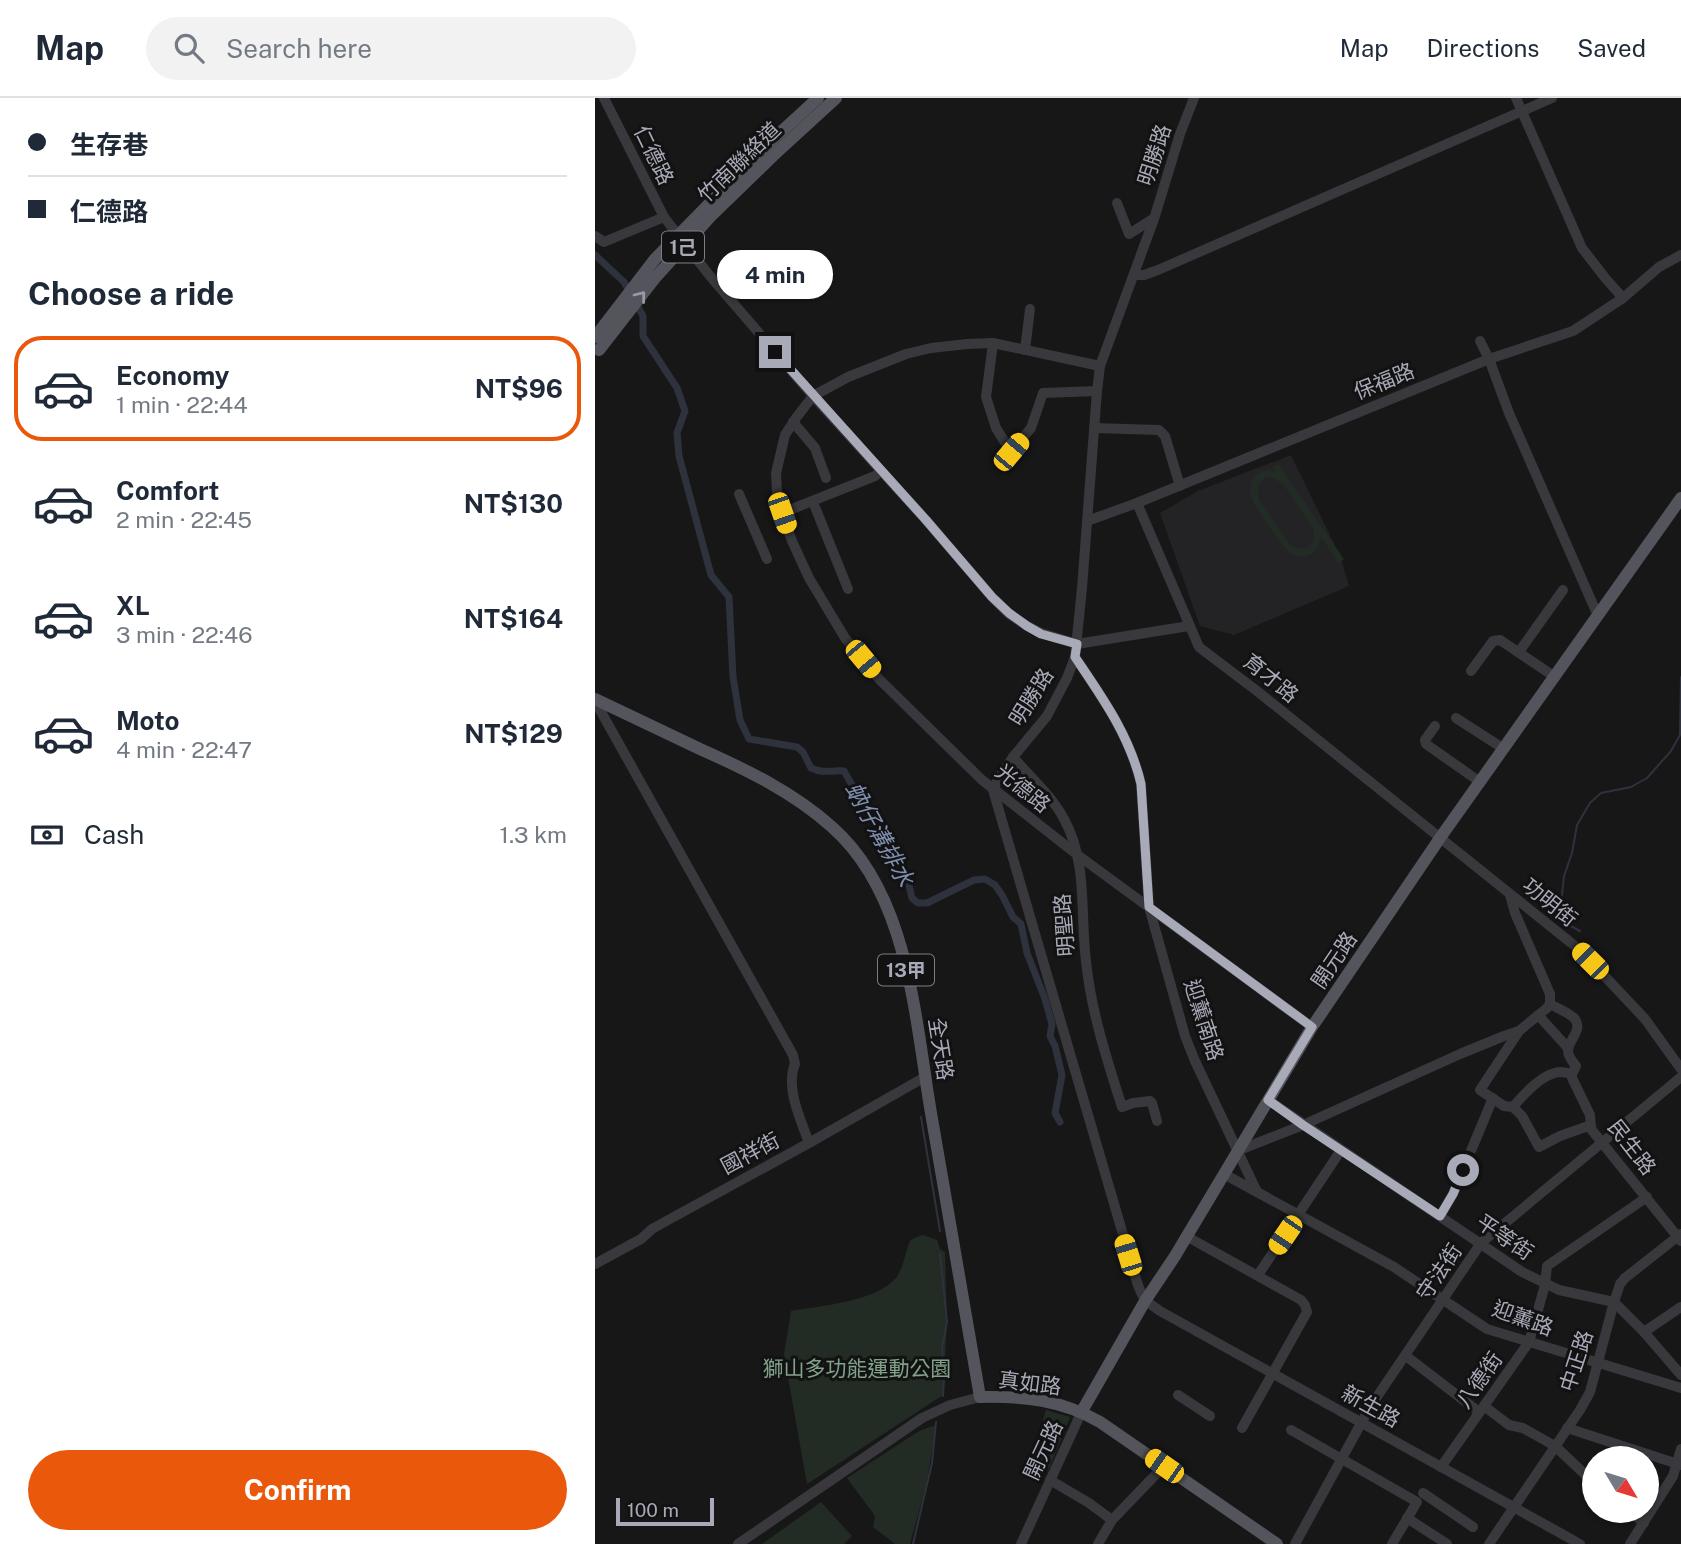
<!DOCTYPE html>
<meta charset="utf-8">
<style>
body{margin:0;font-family:"Public Sans","Noto Sans TC",sans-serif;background:#f2f2f3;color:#1f2937;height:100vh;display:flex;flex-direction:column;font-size:26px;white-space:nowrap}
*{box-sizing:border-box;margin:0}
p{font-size:23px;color:#747a83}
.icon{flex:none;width:38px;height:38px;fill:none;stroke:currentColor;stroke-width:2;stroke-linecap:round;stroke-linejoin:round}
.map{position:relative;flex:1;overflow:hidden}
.sheet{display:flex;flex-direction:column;background:#fff;width:595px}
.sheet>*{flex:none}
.guide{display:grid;align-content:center;height:154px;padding:0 28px;background:#fff}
.needle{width:46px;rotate:128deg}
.tools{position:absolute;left:987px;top:1348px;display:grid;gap:14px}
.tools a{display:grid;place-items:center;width:77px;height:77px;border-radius:50%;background:#fff;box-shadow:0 2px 5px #0004;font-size:35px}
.scale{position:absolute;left:21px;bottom:18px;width:98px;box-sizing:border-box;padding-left:7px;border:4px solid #a9aab8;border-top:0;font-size:19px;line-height:24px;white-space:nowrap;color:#a9aab8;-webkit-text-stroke:5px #121213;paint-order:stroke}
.end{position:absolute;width:32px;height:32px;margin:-16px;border:9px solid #a9aab8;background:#111;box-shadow:0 0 0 4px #111}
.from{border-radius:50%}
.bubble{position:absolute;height:49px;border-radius:24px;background:#fff;box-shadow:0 2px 5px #0004;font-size:23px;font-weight:700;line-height:49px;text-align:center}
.car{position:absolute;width:21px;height:42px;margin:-21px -10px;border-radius:9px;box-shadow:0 0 5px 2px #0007;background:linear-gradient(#f5c518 24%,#345 0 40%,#f5c518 0 76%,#345 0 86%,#f5c518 0)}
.guide b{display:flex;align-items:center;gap:24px;height:66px;font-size:26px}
.guide b+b{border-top:2px solid #e0e1e3}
.guide i{width:18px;height:18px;background:#1f2937}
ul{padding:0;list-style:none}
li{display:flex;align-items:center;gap:21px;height:105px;margin:0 14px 10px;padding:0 14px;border:4px solid transparent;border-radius:28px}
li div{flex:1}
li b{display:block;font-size:26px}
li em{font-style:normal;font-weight:700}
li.active{border-color:#ea580c}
li>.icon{width:63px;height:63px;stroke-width:1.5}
h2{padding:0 28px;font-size:32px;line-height:84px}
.pay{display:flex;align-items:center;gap:18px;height:77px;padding:0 28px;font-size:26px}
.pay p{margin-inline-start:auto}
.button{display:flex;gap:14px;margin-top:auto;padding:14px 28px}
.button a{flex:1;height:80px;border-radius:42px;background:#ea580c;color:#fff;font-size:28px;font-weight:700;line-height:80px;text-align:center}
header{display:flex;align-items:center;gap:42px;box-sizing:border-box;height:98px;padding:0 35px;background:#fff;border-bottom:2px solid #e0e1e3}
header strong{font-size:33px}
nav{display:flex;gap:38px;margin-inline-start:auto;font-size:24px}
.search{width:490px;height:63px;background:#f2f2f3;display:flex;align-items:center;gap:18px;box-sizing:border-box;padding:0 24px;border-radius:38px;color:#747a83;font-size:26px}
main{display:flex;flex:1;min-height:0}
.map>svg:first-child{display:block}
.built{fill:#232325}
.green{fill:#232b25;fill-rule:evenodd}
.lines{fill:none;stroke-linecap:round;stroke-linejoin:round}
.stream{stroke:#2d323c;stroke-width:2}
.canal{stroke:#2d323c;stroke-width:7}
.minor{stroke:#38383d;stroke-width:10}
.major{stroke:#54545c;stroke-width:12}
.major-bridge{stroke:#54545c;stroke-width:12}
.oneway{stroke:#9899a6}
.route{stroke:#a9aab8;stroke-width:9}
.labels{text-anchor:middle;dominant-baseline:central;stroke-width:6;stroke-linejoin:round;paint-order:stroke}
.shield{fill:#121213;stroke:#7c7c86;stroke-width:2}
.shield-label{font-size:19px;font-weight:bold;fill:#a9aab8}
.street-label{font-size:21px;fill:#a9aab8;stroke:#121213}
.park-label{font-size:21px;fill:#81a28a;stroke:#121213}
.water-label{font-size:23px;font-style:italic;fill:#8190b2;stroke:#121213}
</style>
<header>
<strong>Map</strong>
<div class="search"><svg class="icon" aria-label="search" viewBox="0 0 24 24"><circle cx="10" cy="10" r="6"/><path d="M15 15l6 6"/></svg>Search here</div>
<nav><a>Map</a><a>Directions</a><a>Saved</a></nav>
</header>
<main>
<section class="sheet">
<div class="guide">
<b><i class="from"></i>生存巷</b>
<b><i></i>仁德路</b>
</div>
<h2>Choose a ride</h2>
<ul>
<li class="active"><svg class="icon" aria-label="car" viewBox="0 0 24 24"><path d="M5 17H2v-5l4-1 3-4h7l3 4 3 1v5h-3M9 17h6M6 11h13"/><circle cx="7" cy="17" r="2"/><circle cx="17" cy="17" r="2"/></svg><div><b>Economy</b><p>1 min · 22:44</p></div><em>NT$96</em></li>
<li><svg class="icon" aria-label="car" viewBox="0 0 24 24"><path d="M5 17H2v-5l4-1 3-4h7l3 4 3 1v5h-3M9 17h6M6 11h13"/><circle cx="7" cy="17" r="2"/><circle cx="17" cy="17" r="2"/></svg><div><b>Comfort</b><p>2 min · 22:45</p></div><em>NT$130</em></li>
<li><svg class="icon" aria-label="car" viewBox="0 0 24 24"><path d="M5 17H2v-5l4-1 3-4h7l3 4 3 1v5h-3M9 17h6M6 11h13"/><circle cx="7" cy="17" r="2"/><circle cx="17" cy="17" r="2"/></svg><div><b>XL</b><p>3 min · 22:46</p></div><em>NT$164</em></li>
<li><svg class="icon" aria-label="car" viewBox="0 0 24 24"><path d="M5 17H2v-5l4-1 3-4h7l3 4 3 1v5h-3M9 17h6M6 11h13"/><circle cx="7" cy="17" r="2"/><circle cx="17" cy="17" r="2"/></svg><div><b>Moto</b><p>4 min · 22:47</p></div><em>NT$129</em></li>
</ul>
<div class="pay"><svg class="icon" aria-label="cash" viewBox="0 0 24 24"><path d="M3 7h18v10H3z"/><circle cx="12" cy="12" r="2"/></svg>Cash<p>1.3 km</p></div>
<div class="button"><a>Confirm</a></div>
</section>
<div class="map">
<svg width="1086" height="1446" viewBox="0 0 1086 1446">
<rect width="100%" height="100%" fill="#171718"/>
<polygon class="built" points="696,357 746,460 754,488 639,537 605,528 565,415 603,393"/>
<g class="green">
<path d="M683,366L749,461L744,465L726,439C724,454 709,466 694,454C688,450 658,406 656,399C652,381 662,369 680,373L678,369ZM676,379L688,386L718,430L719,443L714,449L706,451L696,448L664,402L663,388L670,380Z"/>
<path d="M328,1137L342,1142L345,1151L350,1154L352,1224L348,1297L212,1386L189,1257L196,1213C224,1208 290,1203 304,1175C309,1165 311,1153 315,1143L319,1140Z"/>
<polygon points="451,1312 475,1319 454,1371 434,1368"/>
<polygon points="341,1327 332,1384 315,1446 300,1446 278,1429 280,1418 252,1380 324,1333"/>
<polygon points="226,1404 257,1438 249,1446 167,1446"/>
</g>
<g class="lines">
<g class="stream">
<polyline points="985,833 974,827 965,815 969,778 977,755 982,727 995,705 1006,695 1036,689 1052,680 1076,653 1085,637 1086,579"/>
<polyline points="326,1019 345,1133"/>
<polyline points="345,1156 352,1224 347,1250 349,1281 348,1298"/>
<polyline points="318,1446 337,1365 341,1324"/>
</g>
<path class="canal" d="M0,157L29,184L48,218V238L82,290L90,313L82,335L84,358L116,477L134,499L138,579L145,622L154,641L202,649L208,654L216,670C229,676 235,672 249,673L300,762L311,775L317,800L323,805H332L379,782L390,781L400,787L407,797L418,819L426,826L432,855L450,901L457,926L455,938L460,948L467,977L460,1015L465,1024"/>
<g class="minor">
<polyline points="9,0 69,119 115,178 218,298 331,422 397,499 413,515 432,528 446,535 482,546 594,528"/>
<path d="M599,0L585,36L559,121L505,268L502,293L487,490L480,559L472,580L452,618L418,659L402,683L398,692L541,1181C547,1200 549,1202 565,1213L985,1446"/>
<polyline points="921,0 987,150 1011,181 1028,200"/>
<polyline points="522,105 534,136 558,121"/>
<polyline points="0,138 9,144 69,119"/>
<polyline points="539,177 549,177 563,172 957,0"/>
<polyline points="885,243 894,261 914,315 1003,518"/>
<polyline points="398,245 391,299 401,330 416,354 436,330 448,295 502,293"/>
<polyline points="430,252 435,211"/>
<polyline points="505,268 398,245 372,246 336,250 311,256 253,279 218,298 201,320 190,337 181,375 182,395 187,415 197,443 214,480 250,540 285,582 387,682 484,758 717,929"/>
<polyline points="198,324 220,350 231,380"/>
<polyline points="499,330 564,332 570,338 585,388"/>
<polyline points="144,396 172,461"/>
<polyline points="542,405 604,549 662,593 985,852 1050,921 1086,971"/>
<polyline points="220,409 253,491"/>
<polyline points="187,415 280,378 286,373"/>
<polyline points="492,423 542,405 894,261 978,233 1028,200 1064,169 1086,157"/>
<polyline points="924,554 968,492"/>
<path d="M480,559C507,599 535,638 546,686L554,809L590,938L600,963L662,1094"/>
<polyline points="876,573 898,543 905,542 960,579"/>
<path d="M0,603L198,957L200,966C190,990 206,1022 214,1045"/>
<polyline points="861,620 909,651"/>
<polyline points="840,628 830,642 831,646 885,684"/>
<path d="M418,659C435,679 457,698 469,721C493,764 485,816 491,863C496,913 512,962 527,1009L538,1005L555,1003L557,1005L562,1023"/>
<path d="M955,906C962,910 975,915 980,921C988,933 973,942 973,953C973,959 978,964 981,968L977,976V980L995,1017L996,1031L1086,1143"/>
<polyline points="943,917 973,950"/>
<polyline points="924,933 885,992 909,1008 918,1009 927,1018 944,1049 965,1038 996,1027"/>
<polyline points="673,1002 927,1174 964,1192 1019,1204 1049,1234 1086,1277"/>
<path d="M918,1009C928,997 948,975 965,974C969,974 973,975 977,976"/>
<polyline points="642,1053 708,1027 865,956 909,938 924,933 952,910 955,906 955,896 920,815 915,797"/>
<polyline points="629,1076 799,1169 892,1231 1086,1290"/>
<polyline points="845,1118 858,1096 898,1000"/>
<polyline points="591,1138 706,1202 710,1207 712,1214 647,1330"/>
<polyline points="0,1166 46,1141 57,1131 75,1121 214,1045 330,979"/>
<polyline points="663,1177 746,1052"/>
<polyline points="1049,1234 1086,1209"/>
<polyline points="811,1258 884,1314"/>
<polyline points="583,1297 615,1318"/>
<polyline points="889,1308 914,1327 928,1330 960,1348 999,1385"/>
<polyline points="972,1330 1086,1367"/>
<polyline points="696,1332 822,1404 797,1446"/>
<polyline points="846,1369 934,1244 950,1187 952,1168 1052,1099"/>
<polyline points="455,1382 494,1405 517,1422"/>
<polyline points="828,1395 878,1429"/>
<polyline points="1033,1412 1049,1425"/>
<polyline points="812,1420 852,1446"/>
<polyline points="143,1446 327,1320 355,1307 385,1299"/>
<polyline points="426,1446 487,1313"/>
<polyline points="503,1446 517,1422 569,1368"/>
<polyline points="700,1446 775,1309 886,1145 1086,979"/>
<polyline points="894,1446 985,1312 995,1294 1019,1204 1025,1186 1030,1180 1086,1136"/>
<polyline points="1035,1446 1078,1378 1086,1351"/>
</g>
<g class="major">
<polyline points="175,44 223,0"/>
<polyline points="182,54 241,0"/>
<path d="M0,601C35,618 70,634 105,651C152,672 198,694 237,729C305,789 317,891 330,976C333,999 337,1021 341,1044C356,1129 371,1214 385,1299C429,1298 467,1302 505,1324L682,1446"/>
<polyline points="487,1313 550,1203 580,1158 717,929 845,740 1086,400"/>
</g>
<g class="major-bridge">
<polyline points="0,239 60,161 175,44"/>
<polyline points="4,252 60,180 116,118 182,54"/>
</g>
</g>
<defs><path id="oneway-chevron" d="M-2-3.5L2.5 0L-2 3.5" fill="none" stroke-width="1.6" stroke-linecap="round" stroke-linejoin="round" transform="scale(1.75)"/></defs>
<use class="oneway" href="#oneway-chevron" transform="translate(46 198) rotate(-52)"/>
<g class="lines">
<path class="route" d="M180,254L331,422L397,499L414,515L432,528L446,536L482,546L480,559C507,599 535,638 546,686L554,809L717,929L673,1002L708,1027L845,1118L858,1096L868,1072"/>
</g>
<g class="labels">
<g class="shield">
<rect x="67" y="133.5" width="42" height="31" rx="5"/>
<rect x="283" y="856.5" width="56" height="31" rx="5"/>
</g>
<g class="shield-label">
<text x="88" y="149">1己</text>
<text x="311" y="872">13甲</text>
</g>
<g class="street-label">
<text transform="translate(59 57) rotate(64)">仁德路</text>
<text transform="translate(559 57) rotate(-72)">明勝路</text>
<text transform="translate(144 64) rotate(-44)">竹南聯絡道</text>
<text transform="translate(789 283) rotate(-22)">保福路</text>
<text transform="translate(676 580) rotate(39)">育才路</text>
<text transform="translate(436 599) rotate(-58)">明勝路</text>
<text transform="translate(428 690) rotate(39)">光德路</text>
<text transform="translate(955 804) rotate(39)">功明街</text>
<text transform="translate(469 827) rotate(-94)">明聖路</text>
<text transform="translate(739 862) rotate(-56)">開元路</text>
<text transform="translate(609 922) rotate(72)">迎薰南路</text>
<text transform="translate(346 951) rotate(81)">全天路</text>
<text transform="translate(1037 1049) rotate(52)">民生路</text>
<text transform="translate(155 1055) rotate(-28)">國祥街</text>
<text transform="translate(910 1139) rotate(34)">平等街</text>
<text transform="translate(844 1174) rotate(-56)">守法街</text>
<text transform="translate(928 1220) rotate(20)">迎薰路</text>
<text transform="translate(981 1263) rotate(-72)">中正路</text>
<text transform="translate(884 1282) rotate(-55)">八德街</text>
<text transform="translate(435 1285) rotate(7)">真如路</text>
<text transform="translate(776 1308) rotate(29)">新生路</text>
<text transform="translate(448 1352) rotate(-65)">開元路</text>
</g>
<g class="park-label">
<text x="262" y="1270">獅山多功能運動公園</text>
</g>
<g class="water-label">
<text transform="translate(285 736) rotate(61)">蚋仔溝排水</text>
</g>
</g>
</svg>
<div class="tools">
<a><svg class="needle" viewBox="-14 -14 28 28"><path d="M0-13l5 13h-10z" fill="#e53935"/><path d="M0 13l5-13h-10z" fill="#747a83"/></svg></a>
</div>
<div class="scale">100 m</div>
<i class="end from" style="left:868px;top:1072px"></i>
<i class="end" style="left:180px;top:254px"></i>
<div class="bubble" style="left:122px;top:152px;width:116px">4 min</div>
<i class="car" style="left:416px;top:354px;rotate:40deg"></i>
<i class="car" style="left:187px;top:415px;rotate:161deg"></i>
<i class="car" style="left:268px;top:561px;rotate:140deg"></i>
<i class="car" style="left:995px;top:863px;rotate:315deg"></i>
<i class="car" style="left:690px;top:1137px;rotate:214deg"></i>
<i class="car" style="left:533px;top:1157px;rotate:343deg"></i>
<i class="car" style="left:569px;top:1368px;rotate:305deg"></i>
</div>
</main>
